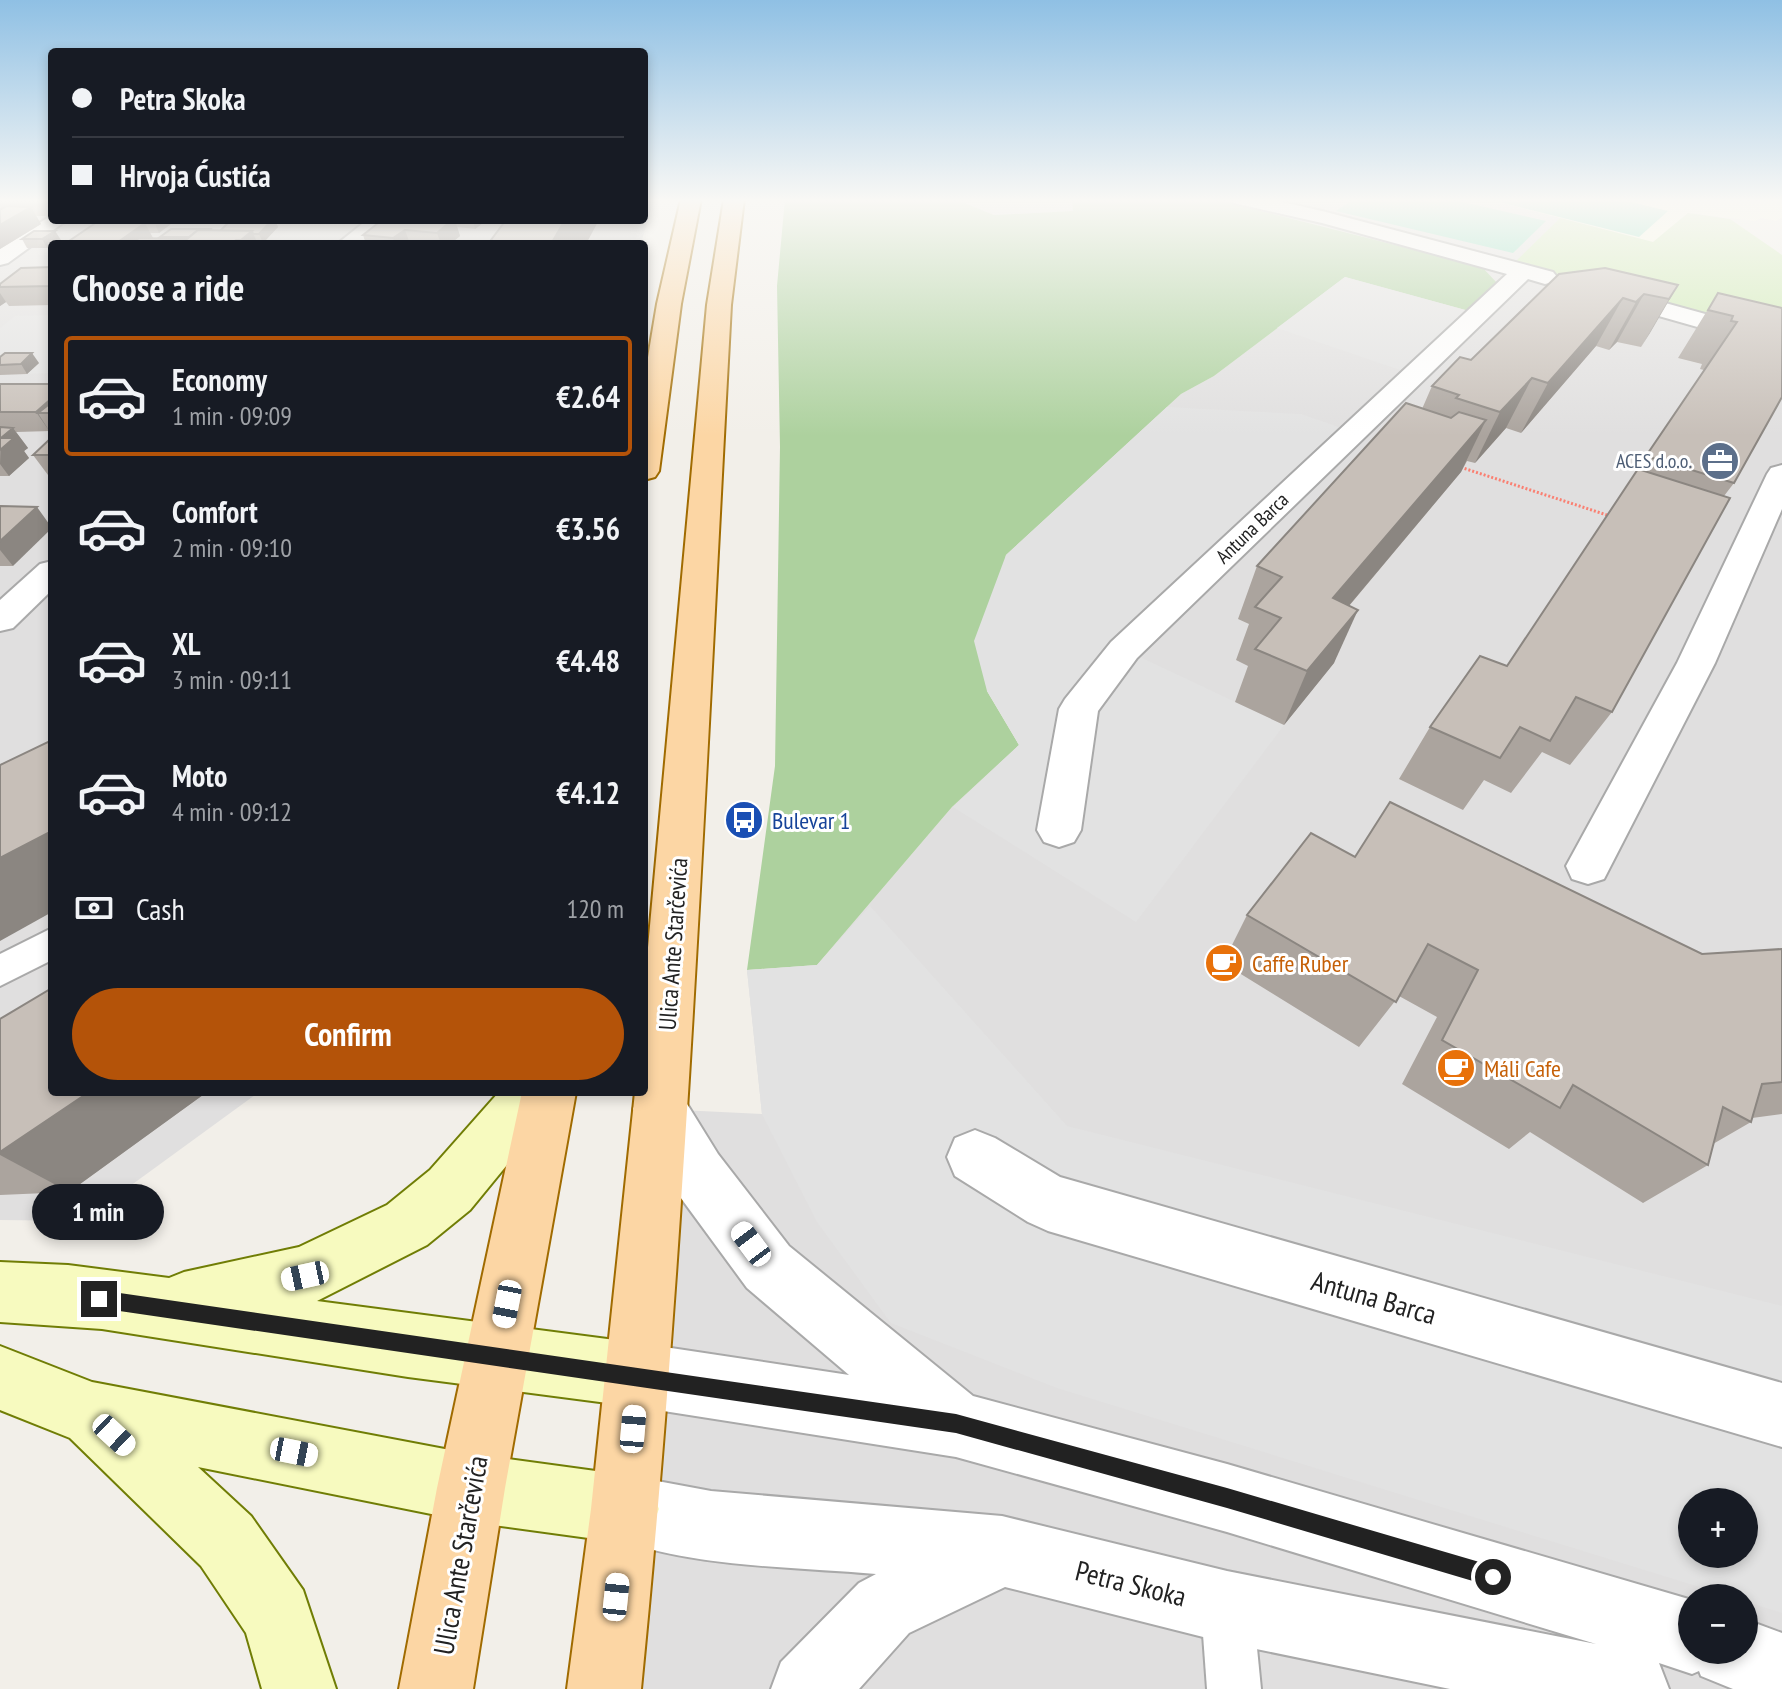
<!DOCTYPE html>
<meta charset="utf-8">
<style>
body{margin:0;font-family:"PT Sans Narrow",sans-serif;background:#20242c;color:#f1f3f6;height:100vh;display:flex;flex-direction:column;font-size:30px;white-space:nowrap}
*{box-sizing:border-box;margin:0}
p{font-size:26px;color:#9ea1a6}
.icon{flex:none;width:44px;height:44px;fill:none;stroke:currentColor;stroke-width:2;stroke-linecap:round;stroke-linejoin:round}
.map{position:relative;flex:1;overflow:hidden}
.sheet{position:absolute;left:48px;top:240px;width:600px;height:856px;display:flex;flex-direction:column;background:#171b24;border-radius:8px;box-shadow:0 4px 12px #0003}
.sheet>*{flex:none}
.banner{position:absolute;left:48px;top:48px;width:600px;height:176px;border-radius:8px;box-shadow:0 4px 12px #0003;display:grid;align-content:center;height:176px;padding:0 24px;background:#171b24}
.buttons{position:absolute;left:1678px;top:1488px;display:grid;gap:16px}
.buttons a{display:grid;place-items:center;width:80px;height:80px;border-radius:50%;background:#171b24;box-shadow:0 4px 12px #0003;font-size:40px}
.end{position:absolute;width:36px;height:36px;margin:-18px;border:10px solid #222;background:#fff;box-shadow:0 0 0 4px #fff}
.from{border-radius:50%}
.bubble{position:absolute;height:56px;border-radius:28px;background:#171b24;box-shadow:0 4px 12px #0003;font-size:26px;font-weight:600;line-height:56px;text-align:center}
.car{position:absolute;width:24px;height:48px;margin:-24px -12px;border-radius:10px;box-shadow:0 0 6px 2px #0007;background:linear-gradient(#fff 24%,#345 0 40%,#fff 0 76%,#345 0 86%,#fff 0)}
.banner b{display:flex;align-items:center;gap:28px;height:76px;font-size:30px}
.banner b+b{border-top:2px solid #363941}
.banner i{width:20px;height:20px;background:#f1f3f6}
ul{padding:0;list-style:none}
li{display:flex;align-items:center;gap:24px;height:120px;margin:0 16px 12px;padding:0 8px;border:4px solid transparent;border-radius:8px}
li div{flex:1}
li b{display:block;font-size:30px}
li em{font-style:normal;font-weight:600}
li.on{border-color:#b45309}
li>.icon{width:72px;height:72px;stroke-width:1.5}
h2{padding:0 24px;font-size:36px;line-height:96px}
.pay{display:flex;align-items:center;gap:20px;height:88px;padding:0 24px;font-size:30px}
.pay p{margin-inline-start:auto}
.action{display:flex;gap:16px;margin-top:auto;padding:16px 24px}
.action a{flex:1;height:92px;border-radius:48px;background:#b45309;color:#fff;font-size:32px;font-weight:600;line-height:92px;text-align:center}
.map>svg:first-child{display:block}
.residential{fill:#e0dfdf;fill-rule:evenodd}
.education{fill:#ffffe5}
.grass{fill:#cdebb0}
.forest{fill:#add19e}
.pitch{fill:#88e0be}
.parking{fill:#e2e2e2;fill-rule:evenodd}
.lines{fill:none;stroke-linecap:round;stroke-linejoin:round}
.lane-casing{stroke:#a9a9a9;stroke-width:4}
.street-casing{stroke:#a9a9a9;stroke-width:4}
.secondary-casing{stroke:#707d05;stroke-width:4}
.primary-casing{stroke:#a06b00;stroke-width:4}
.path{stroke:#fa8072;stroke-width:3;stroke-dasharray:2 2;stroke-linecap:butt}
.lane{fill:#fff;fill-rule:evenodd}
.street{fill:#fff;fill-rule:evenodd}
.secondary{fill:#f7fabf;fill-rule:evenodd}
.primary{fill:#fcd6a4;fill-rule:evenodd}
.wall{fill:#aba49e}
.shaded-wall{fill:#8b8681}
.building{fill:#c7bfb8;stroke:#8b8681;stroke-width:2}
.route{fill:#222}
.labels{text-anchor:middle;dominant-baseline:central;stroke-width:6;stroke-linejoin:round;paint-order:stroke}
.far-service-label{font-size:20px;fill:#4e5e75;stroke:#fff;text-anchor:end}
.far-street-label{font-size:20px;fill:#222;stroke:#fff}
.transit-label{font-size:24px;fill:#164399;stroke:#fff;text-anchor:start}
.street-label{font-size:24px;fill:#222;stroke:#fff}
.food-label{font-size:24px;fill:#c56008;stroke:#fff;text-anchor:start}
.near-street-label{font-size:28px;fill:#222;stroke:#fff}
</style>
<div class="map">
<svg width="1782" height="1689" viewBox="0 0 1782 1689">
<rect width="100%" height="100%" fill="#f2efe9"/>
<g class="residential">
<polygon points="0,199 52,199 52,220 644,220 644,199 654,199 641,244 52,244 52,1092 259,1092 82,1221 0,1220"/>
<polygon points="937,199 1072,199 1074,211 994,215 957,200"/>
<path d="M1214,199H1487L1560,218L1511,267L1782,343V1689H604L660,1109L762,1114L747,970L817,965L952,807L1019,745L1006,555L1181,394L1214,376L1345,277L1481,267ZM1692,1502H1744V1554H1692ZM1692,1598H1744V1650H1692Z"/>
</g>
<polygon class="education" points="1487,199 1782,199 1782,217 1777,221 1761,218 1755,221 1688,213 1653,242"/>
<polygon class="grass" points="1688,213 1730,219 1782,255 1782,343 1510,267 1560,218 1653,242"/>
<polygon class="forest" points="785,199 957,200 994,215 1073,211 1072,199 1214,199 1482,267 1498,284 1469,311 1345,277 1214,376 1181,394 1006,555 987,691 1019,745 952,807 817,965 747,970 775,766 780,447 777,286"/>
<g class="pitch">
<polygon points="1354,199 1450,199 1546,221 1513,253 1336,211"/>
<polygon points="1487,199 1619,199 1668,211 1639,237"/>
</g>
<g class="parking">
<polygon points="299,220 365,220 333,244 272,244"/>
<polygon points="1345,277 1469,311 1403,371 1277,328"/>
<polygon points="52,315 52,373 0,375 0,328 15,316"/>
<polygon points="1167,407 1301,414 1353,432 1125,650 1284,725 1136,922 953,807 1019,745 987,691 974,641 1006,555"/>
<path d="M870,906L1067,1126L1782,1306V1613L1744,1601V1598H1735L1057,1388L891,1323L817,1222L762,1114L747,970L817,965ZM1692,1502H1744V1554H1692Z"/>
</g>
<g class="lines">
<g class="lane-casing">
<g id="lane">
<polygon points="52,928 52,960 0,986 0,954"/>
<polygon points="1227,1581 1246,1588 1253,1607 1261,1689 1207,1689 1201,1607 1208,1588"/>
</g>
</g>
<g class="street-casing">
<g id="street">
<polygon points="1231,199 1270,199 1326,212 1553,272 1557,277 1553,282 1545,284 1528,279 1137,658 1098,711 1081,830 1074,842 1059,847 1044,842 1037,830 1059,709 1065,699 1111,642 1507,274 1322,223 1234,203"/>
<polygon points="52,215 52,220 67,220 8,263 0,265 0,248"/>
<polygon points="367,220 392,220 362,244 337,244"/>
<polygon points="1607,287 1782,335 1782,351 1599,299 1595,294 1599,289"/>
<polygon points="1782,465 1782,509 1715,663 1604,879 1588,884 1572,879 1566,866 1677,663 1767,474 1771,468"/>
<polygon points="52,561 52,590 13,628 0,631 0,600 40,564"/>
<path d="M660,1084L679,1091L718,1154L789,1246L973,1396L1227,1464L1692,1600V1650H1744V1619L1782,1633V1689H1733L1701,1676L1699,1671L1692,1674L1659,1663L1669,1689H1450L1227,1643L1005,1587L909,1633L859,1689H771L781,1662L859,1583L876,1574C786,1566 685,1568 601,1533L591,1509L601,1485L625,1475L711,1491L1002,1516L1227,1571L1596,1644L1227,1532L956,1457L638,1407L616,1397L606,1375L616,1353L638,1343L849,1375L747,1288L678,1194L633,1109L641,1092Z"/>
<polygon points="975,1130 995,1138 1060,1177 1782,1383 1782,1447 1048,1231 1028,1222 955,1176 947,1157 955,1138"/>
</g>
</g>
<g class="secondary-casing">
<g id="secondary">
<polygon points="499,1092 560,1092 552,1110 470,1210 427,1245 317,1301 638,1343 660,1353 670,1375 660,1397 638,1407 408,1377 102,1329 0,1322 0,1262 68,1265 169,1278 184,1272 299,1247 387,1205 430,1170"/>
<polygon points="0,1346 92,1382 471,1454 625,1475 649,1485 659,1509 649,1533 625,1543 471,1522 198,1467 251,1516 303,1590 336,1689 262,1689 246,1633 201,1566 70,1438 0,1410"/>
</g>
</g>
<g class="primary-casing">
<g id="primary">
<polygon points="681,199 701,199 681,304 659,471 655,477 644,480 644,381 657,304"/>
<path d="M724,199H744L731,305C706,766 687,1229 641,1689H567L591,1509L635,1092H644V991L707,305Z"/>
<polygon points="522,1092 576,1092 505,1488 473,1689 399,1689 437,1488"/>
</g>
</g>
<polyline class="path" points="1457,466 1610,516"/>
<use href="#lane" class="lane"/>
<use href="#street" class="street"/>
<use href="#secondary" class="secondary"/>
<use href="#primary" class="primary"/>
</g>
<g class="wall">
<polygon points="0,199 52,199 52,216 36,216 41,224 0,249"/>
<polygon points="176,220 159,233 150,233 153,238 161,238 160,237 220,231 231,220 275,220 278,227 263,243 257,243 258,244 71,244 69,241 116,222"/>
<polygon points="382,220 487,220 475,229 457,227 460,236 450,244 366,244 363,235"/>
<polygon points="22,239 61,240 47,248 27,248"/>
<polygon points="52,264 52,305 9,306 6,302 0,306 0,284 47,267"/>
<polygon points="1559,274 1678,285 1641,347 1617,342 1609,350 1596,346 1521,433 1506,428 1475,463 1467,461 1461,472 1349,606 1334,663 1284,725 1235,702 1248,666 1236,660 1249,624 1238,619 1257,566 1422,409 1432,386 1471,360"/>
<polygon points="1718,293 1782,308 1734,483 1724,496 1612,712 1570,765 1542,752 1511,793 1484,780 1463,810 1399,779 1430,727 1507,666 1704,370 1700,369 1702,364 1678,358"/>
<polygon points="39,363 27,374 0,375 0,365"/>
<polygon points="0,384 52,384 52,433 51,431 16,432 28,448 24,451 29,458 9,476 0,476"/>
<polygon points="52,437 52,475 48,475 33,455"/>
<polygon points="0,506 13,566 0,566"/>
<polygon points="1355,857 1702,954 1782,949 1782,1114 1752,1118 1751,1122 1713,1144 1708,1165 1643,1203 1530,1132 1509,1149 1402,1084 1437,1017 1399,996 1359,1047 1223,963 1247,915"/>
<polygon points="0,1019 52,1092 207,1092 69,1192 0,1195"/>
</g>
<g class="shaded-wall">
<polygon points="44,199 52,199 52,213"/>
<polygon points="31,207 41,224 0,249 0,225"/>
<polygon points="160,220 176,220 159,233 155,224"/>
<polygon points="271,220 275,220 278,227 263,243 259,234"/>
<polygon points="452,220 455,220 460,236 450,244 441,244 437,233"/>
<polygon points="473,220 487,220 475,229"/>
<polygon points="565,220 599,220 586,244 551,244"/>
<polygon points="145,223 154,240 149,244 119,244 118,242"/>
<polygon points="405,230 410,244 395,244 393,238"/>
<polygon points="55,231 61,240 47,248 42,239"/>
<polygon points="252,231 258,244 243,244 241,240"/>
<polygon points="1678,285 1650,333 1641,347 1669,299"/>
<polygon points="0,293 6,302 0,306"/>
<polygon points="1644,294 1617,342 1609,350 1636,302"/>
<polygon points="1623,298 1596,346 1521,433 1548,383"/>
<polygon points="32,353 39,363 27,374 21,364"/>
<polygon points="1532,378 1506,428 1475,463 1500,412"/>
<polygon points="52,398 52,413 38,413 50,432 36,412"/>
<polygon points="1486,420 1461,472 1310,652 1333,598"/>
<polygon points="13,428 28,448 24,451 29,458 9,476 0,464 1,438"/>
<polygon points="37,507 52,528 13,566 0,550 0,541"/>
<polygon points="1358,610 1334,663 1284,725 1307,671"/>
<polygon points="52,831 52,912 0,941 0,858"/>
<polygon points="89,1092 207,1092 69,1192 0,1155 0,1152"/>
</g>
<g class="building">
<polygon points="7,206 31,207 0,225 0,210"/>
<polygon points="120,220 160,220 155,224 116,222"/>
<polygon points="231,220 272,220 259,234 253,234 252,231 220,231"/>
<polygon points="382,220 452,220 437,233 405,230 393,238 363,235"/>
<polygon points="506,220 565,220 551,244 488,244"/>
<polygon points="97,222 145,223 118,242 69,241"/>
<polygon points="171,229 211,229 210,231 198,230 189,237 160,237"/>
<polygon points="198,230 252,231 241,240 236,240 231,244 131,244 139,238 187,239"/>
<polygon points="34,231 55,231 42,239 22,239"/>
<polygon points="52,267 52,286 0,287 0,284 21,268"/>
<polygon points="1605,268 1678,285 1669,299 1644,294 1636,302 1623,298 1548,383 1532,378 1500,412 1456,398 1459,395 1432,386 1460,357 1471,360 1559,274"/>
<polygon points="1718,293 1782,308 1782,397 1734,483 1646,456 1737,322 1731,321 1733,316 1708,310"/>
<polygon points="5,353 32,353 21,364 0,365 0,357"/>
<polygon points="0,384 52,384 52,398 36,412 0,412"/>
<polygon points="52,402 52,413 38,413"/>
<polygon points="1406,403 1451,418 1459,412 1486,420 1333,598 1358,610 1307,671 1255,649 1281,618 1255,607 1282,577 1257,566"/>
<polygon points="0,427 13,428 1,438 14,438 0,450"/>
<polygon points="52,437 52,455 33,455"/>
<polygon points="1638,469 1730,498 1612,712 1576,697 1550,741 1520,727 1500,758 1430,727 1480,656 1507,666"/>
<polygon points="0,506 37,507 0,541"/>
<polygon points="52,740 52,831 0,858 0,765"/>
<polygon points="1390,802 1702,954 1782,949 1782,1082 1762,1084 1751,1122 1723,1107 1708,1165 1573,1085 1560,1108 1442,1040 1478,970 1428,944 1396,1002 1247,915 1311,833 1355,857"/>
<polygon points="52,988 52,1092 89,1092 0,1152 0,1019"/>
</g>
<linearGradient id="sky" x2="0" y2="1"><stop stop-color="#8fc0e4"/><stop offset="0.46" stop-color="#f9f8f5"/><stop offset="1" stop-color="#f9f8f5" stop-opacity="0"/></linearGradient>
<rect width="1782" height="436" fill="url(#sky)"/>
<polygon class="route" points="99,1290 956,1414 1227,1488 1493,1566 1500,1569 1503,1577 1500,1584 1493,1587 1227,1508 956,1433 99,1308 93,1306 90,1299 93,1293"/>
<defs>
<g id="office-disc" transform="scale(2)"><circle r="9.5" fill="#5c6f8a" stroke="#fff"/><path d="M-6-3h4V-5.5h4V-3h4V5H-6ZM-1-4.5V-3h2v-1.5ZM-6 0V1H6V0Z" fill="#fff"/></g>
<g id="bus-disc" transform="scale(2)"><circle r="9.5" fill="#1a4fb4" stroke="#fff"/><path d="M-5-6H5V4H4V6H2V4H-2V6H-4V4H-5ZM-3.5-4V0h7V-4ZM-3.5 1.2v1.5H-2V1.2ZM2 1.2v1.5H3.5V1.2Z" fill="#fff"/></g>
<g id="cafe-disc" transform="scale(2)"><circle r="9.5" fill="#e8710a" stroke="#fff"/><path d="M-5.5-4.5H6V0H3Q3 3.5 0 3.5H-2.5Q-5.5 3.5-5.5 0ZM3-3.2v2h1.7v-2ZM-6 4.5H4V6H-6Z" fill="#fff"/></g>
</defs>
<g fill-rule="evenodd">
<use href="#office-disc" x="1720" y="461"/>
<use href="#bus-disc" x="744" y="820"/>
<use href="#cafe-disc" x="1224" y="963"/>
<use href="#cafe-disc" x="1456" y="1068"/>
</g>
<g class="labels">
<g class="far-service-label">
<text x="1692" y="461">ACES d.o.o.</text>
</g>
<g class="far-street-label">
<text transform="translate(1252 528) rotate(-44)">Antuna Barca</text>
</g>
<g class="transit-label">
<text x="772" y="820">Bulevar 1</text>
</g>
<g class="street-label">
<text transform="translate(673 944) rotate(-86)">Ulica Ante Starčevića</text>
</g>
<g class="food-label">
<text x="1252" y="963">Caffe Ruber</text>
<text x="1484" y="1068">Máli Cafe</text>
</g>
<g class="near-street-label">
<text transform="translate(1374 1297) rotate(16)">Antuna Barca</text>
<text transform="translate(460 1555) rotate(-80)">Ulica Ante Starčevića</text>
<text transform="translate(1131 1583) rotate(14)">Petra Skoka</text>
</g>
</g>
</svg>
<div class="buttons">
<a>+</a>
<a>−</a>
</div>
<i class="end from" style="left:1493px;top:1577px"></i>
<i class="end" style="left:99px;top:1299px"></i>
<div class="bubble" style="left:32px;top:1184px;width:132px">1 min</div>
<i class="car" style="left:751px;top:1244px;rotate:323deg"></i>
<i class="car" style="left:305px;top:1276px;rotate:258deg"></i>
<i class="car" style="left:507px;top:1304px;rotate:191deg"></i>
<i class="car" style="left:633px;top:1429px;rotate:5deg"></i>
<i class="car" style="left:114px;top:1435px;rotate:133deg"></i>
<i class="car" style="left:294px;top:1452px;rotate:101deg"></i>
<i class="car" style="left:616px;top:1597px;rotate:6deg"></i>
<div class="banner">
<b><i class="from"></i>Petra Skoka</b>
<b><i></i>Hrvoja Ćustića</b>
</div>
<section class="sheet">
<h2>Choose a ride</h2>
<ul>
<li class="on"><svg class="icon" aria-label="car" viewBox="0 0 24 24"><path d="M5 17H2v-5l4-1 3-4h7l3 4 3 1v5h-3M9 17h6M6 11h13"/><circle cx="7" cy="17" r="2"/><circle cx="17" cy="17" r="2"/></svg><div><b>Economy</b><p>1 min · 09:09</p></div><em>€2.64</em></li>
<li><svg class="icon" aria-label="car" viewBox="0 0 24 24"><path d="M5 17H2v-5l4-1 3-4h7l3 4 3 1v5h-3M9 17h6M6 11h13"/><circle cx="7" cy="17" r="2"/><circle cx="17" cy="17" r="2"/></svg><div><b>Comfort</b><p>2 min · 09:10</p></div><em>€3.56</em></li>
<li><svg class="icon" aria-label="car" viewBox="0 0 24 24"><path d="M5 17H2v-5l4-1 3-4h7l3 4 3 1v5h-3M9 17h6M6 11h13"/><circle cx="7" cy="17" r="2"/><circle cx="17" cy="17" r="2"/></svg><div><b>XL</b><p>3 min · 09:11</p></div><em>€4.48</em></li>
<li><svg class="icon" aria-label="car" viewBox="0 0 24 24"><path d="M5 17H2v-5l4-1 3-4h7l3 4 3 1v5h-3M9 17h6M6 11h13"/><circle cx="7" cy="17" r="2"/><circle cx="17" cy="17" r="2"/></svg><div><b>Moto</b><p>4 min · 09:12</p></div><em>€4.12</em></li>
</ul>
<div class="pay"><svg class="icon" aria-label="cash" viewBox="0 0 24 24"><path d="M3 7h18v10H3z"/><circle cx="12" cy="12" r="2"/></svg>Cash<p>120 m</p></div>
<div class="action"><a>Confirm</a></div>
</section>
</div>
